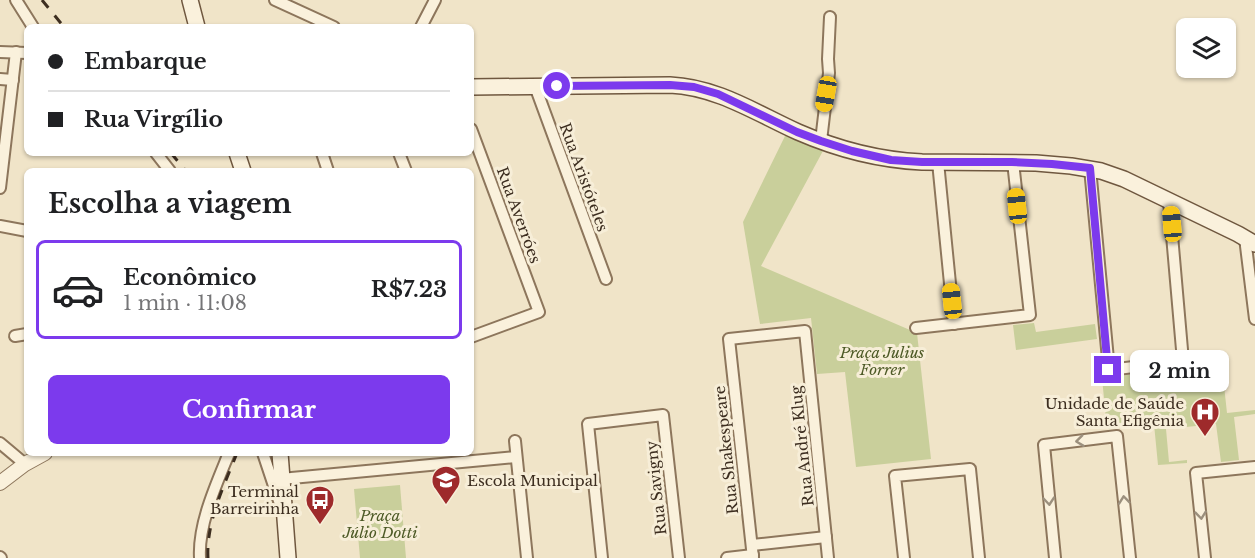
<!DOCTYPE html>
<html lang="pt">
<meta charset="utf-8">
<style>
body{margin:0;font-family:"Libre Baskerville",serif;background:#f6f6f6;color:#202124;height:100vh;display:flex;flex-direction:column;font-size:22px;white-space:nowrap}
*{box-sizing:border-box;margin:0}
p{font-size:20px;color:#757577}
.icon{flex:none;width:33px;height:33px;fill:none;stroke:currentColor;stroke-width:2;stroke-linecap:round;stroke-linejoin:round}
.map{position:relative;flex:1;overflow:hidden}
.sheet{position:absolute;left:24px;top:168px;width:450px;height:288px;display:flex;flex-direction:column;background:#fff;border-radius:9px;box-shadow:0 2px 4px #0004}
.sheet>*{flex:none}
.guide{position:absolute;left:24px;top:24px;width:450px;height:132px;border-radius:9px;box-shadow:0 2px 4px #0004;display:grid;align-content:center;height:132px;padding:0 24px;background:#fff}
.buttons{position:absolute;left:1176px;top:18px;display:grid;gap:12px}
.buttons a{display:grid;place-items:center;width:60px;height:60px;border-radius:9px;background:#fff;box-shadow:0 2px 4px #0004;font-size:30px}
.end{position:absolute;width:27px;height:27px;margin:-14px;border:8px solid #7c3aed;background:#fff;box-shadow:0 0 0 3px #fff}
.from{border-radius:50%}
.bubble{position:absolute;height:42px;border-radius:9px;background:#fff;box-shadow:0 2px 4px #0004;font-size:20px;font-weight:700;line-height:42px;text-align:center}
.car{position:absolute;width:18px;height:36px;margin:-18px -9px;border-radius:8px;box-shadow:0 0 4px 2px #0007;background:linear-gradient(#f5c518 24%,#345 0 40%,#f5c518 0 76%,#345 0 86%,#f5c518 0)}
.guide b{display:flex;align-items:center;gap:21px;height:57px;font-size:22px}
.guide b+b{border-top:2px solid #e0e0e0}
.guide i{width:15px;height:15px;background:#202124}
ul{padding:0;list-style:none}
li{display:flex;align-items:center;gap:18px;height:99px;margin:0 12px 9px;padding:0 12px;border:3px solid transparent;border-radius:9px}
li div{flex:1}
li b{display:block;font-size:22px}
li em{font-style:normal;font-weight:700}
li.selected{border-color:#7c3aed}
li>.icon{width:54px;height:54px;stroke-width:1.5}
h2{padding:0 24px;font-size:27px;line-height:72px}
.cta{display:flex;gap:12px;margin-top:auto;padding:12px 24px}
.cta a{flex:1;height:69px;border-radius:9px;background:#7c3aed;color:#fff;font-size:24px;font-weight:700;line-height:69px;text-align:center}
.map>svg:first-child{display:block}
.green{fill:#c9cf9b}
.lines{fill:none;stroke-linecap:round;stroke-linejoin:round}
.minor-casing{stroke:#8d765c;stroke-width:14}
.tertiary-casing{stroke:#8d765c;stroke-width:16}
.secondary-casing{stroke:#6f573f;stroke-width:18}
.minor{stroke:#faf1dc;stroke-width:10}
.tertiary{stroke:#faf1dc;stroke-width:14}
.secondary{stroke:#faf1dc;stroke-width:15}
.rail{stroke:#3d2e20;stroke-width:3;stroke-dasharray:10 10;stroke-linecap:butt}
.oneway{stroke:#9c907e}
.route{stroke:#7c3aed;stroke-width:8}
.labels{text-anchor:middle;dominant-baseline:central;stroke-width:6;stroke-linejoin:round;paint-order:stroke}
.street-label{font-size:15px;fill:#3d2e20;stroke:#f7eed8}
.park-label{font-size:15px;font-style:italic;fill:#4d5a26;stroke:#f7eed8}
.poi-label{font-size:15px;fill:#3d2e20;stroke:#f7eed8;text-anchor:end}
</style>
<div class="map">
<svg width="1255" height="558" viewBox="0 0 1255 558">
<rect width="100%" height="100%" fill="#f0e4c8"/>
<g class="green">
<polygon points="786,134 824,149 761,266 917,333 931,459 856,467 845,372 817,374 811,318 760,324 743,222"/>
<polygon points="1034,323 1036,332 1095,324 1097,339 1016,350 1013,325"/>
<polygon points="1192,367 1193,371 1222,367 1227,413 1255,410 1255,414 1234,417 1239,460 1221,462 1216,424 1166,429 1169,462 1187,460 1187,463 1158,465 1154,424 1107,429 1102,378"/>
<polygon points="400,485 406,558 360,558 354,489"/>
</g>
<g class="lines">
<g class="minor-casing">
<g id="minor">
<polyline points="16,0 33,27"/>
<polyline points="275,0 334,27"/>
<polyline points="421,27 435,0"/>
<polyline points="0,52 27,53"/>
<polyline points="0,79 13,80"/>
<polyline points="535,86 606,279"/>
<polyline points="471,129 539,312 471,337"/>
<polyline points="821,141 829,73 828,59 830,17"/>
<polyline points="156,153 170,171"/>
<polyline points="322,153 328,171"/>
<polyline points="399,153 406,171"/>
<polyline points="938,162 954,324"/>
<polyline points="1090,168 1109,370 1183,361 1169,201"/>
<polyline points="0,188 16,52"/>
<polyline points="0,226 27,231"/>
<polyline points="1245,238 1255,319"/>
<polyline points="916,328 1030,315 1013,162"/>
<polyline points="15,336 27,334"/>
<polyline points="515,441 527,558"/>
<polyline points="0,443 25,464"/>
<polyline points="263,453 280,504"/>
<polyline points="281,479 516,457"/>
<polyline points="752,545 826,537"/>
<polyline points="0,557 1,558"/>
<path d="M200,558C198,524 216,485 229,453"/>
<polyline points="602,558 588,424 663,415 679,558"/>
<polyline points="727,558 753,555"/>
<polyline points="753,558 729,339 805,331 828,558"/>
<polyline points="904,558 895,476 970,469 979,558"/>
<polyline points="1055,558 1044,445 1117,436 1130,558"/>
<polyline points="1205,558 1196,473 1255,467"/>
</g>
</g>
<g class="tertiary-casing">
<polyline id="tertiary" points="0,483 25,464 45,453"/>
</g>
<g class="secondary-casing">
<g id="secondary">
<polyline points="190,0 197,27"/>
<path d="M471,87L670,85C717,87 756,113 798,132C837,149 879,160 922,162L1036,163L1071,166L1101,171L1124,179L1238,234L1255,244"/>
<polyline points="237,153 243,171"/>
<polyline points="280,453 288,558"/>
</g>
</g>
<use href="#minor" class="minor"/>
<use href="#tertiary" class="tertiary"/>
<use href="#secondary" class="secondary"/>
<g class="rail">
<polyline points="42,0 64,27"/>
<polyline points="171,153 186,171"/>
<path d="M208,558C206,522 224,486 237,453"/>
</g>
</g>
<defs><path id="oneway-chevron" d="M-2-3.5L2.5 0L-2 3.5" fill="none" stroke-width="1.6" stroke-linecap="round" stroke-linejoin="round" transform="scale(1.5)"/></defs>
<g class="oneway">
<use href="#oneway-chevron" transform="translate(1080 441) rotate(173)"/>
<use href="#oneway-chevron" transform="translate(1124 500) rotate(-96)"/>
<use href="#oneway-chevron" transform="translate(1049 501) rotate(85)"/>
<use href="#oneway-chevron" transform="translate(1201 515) rotate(84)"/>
</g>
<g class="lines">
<polyline class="route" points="557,86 670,85 694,87 718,94 797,132 821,141 852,151 891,160 922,162 1012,162 1052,164 1090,168 1108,370"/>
</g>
<defs>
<g id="hospital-pin" transform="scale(1.5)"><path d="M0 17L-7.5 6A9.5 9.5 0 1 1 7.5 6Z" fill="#9e2a2b" stroke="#f7eed8"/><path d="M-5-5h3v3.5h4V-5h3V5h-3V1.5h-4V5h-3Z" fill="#fff"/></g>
<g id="school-pin" transform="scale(1.5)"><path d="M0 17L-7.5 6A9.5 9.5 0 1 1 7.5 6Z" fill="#9e2a2b" stroke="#f7eed8"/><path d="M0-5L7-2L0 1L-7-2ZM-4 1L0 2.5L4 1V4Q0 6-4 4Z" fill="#fff"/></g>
<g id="bus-pin" transform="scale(1.5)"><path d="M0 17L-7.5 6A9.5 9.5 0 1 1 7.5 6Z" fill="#9e2a2b" stroke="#f7eed8"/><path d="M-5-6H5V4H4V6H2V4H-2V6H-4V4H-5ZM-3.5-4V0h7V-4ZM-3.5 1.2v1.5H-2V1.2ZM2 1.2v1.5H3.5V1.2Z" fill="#fff"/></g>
</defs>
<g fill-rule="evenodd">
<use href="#hospital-pin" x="1205" y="412"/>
<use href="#school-pin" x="446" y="480"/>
<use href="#bus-pin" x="320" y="500"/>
</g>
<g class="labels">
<g class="street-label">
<text transform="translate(584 177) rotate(70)">Rua Aristóteles</text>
<text transform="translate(519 215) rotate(70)">Rua Averróes</text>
<text transform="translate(802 446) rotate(-96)">Rua André Klug</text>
<text transform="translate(726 450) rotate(-96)">Rua Shakespeare</text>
<text transform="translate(656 488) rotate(-96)">Rua Savigny</text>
</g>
<g class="park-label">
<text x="882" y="352">Praça Julius<tspan x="882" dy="17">Forrer</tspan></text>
<text x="380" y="515">Praça<tspan x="380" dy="17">Júlio Dotti</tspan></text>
</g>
<g class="poi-label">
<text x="1184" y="403">Unidade de Saúde<tspan x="1184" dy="17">Santa Efigênia</tspan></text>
<text x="467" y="480" text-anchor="start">Escola Municipal</text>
<text x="299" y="491">Terminal<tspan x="299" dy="17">Barreirinha</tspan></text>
</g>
</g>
</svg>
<div class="buttons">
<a><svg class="icon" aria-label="layers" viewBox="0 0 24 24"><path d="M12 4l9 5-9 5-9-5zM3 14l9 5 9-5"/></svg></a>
</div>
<i class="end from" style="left:557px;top:86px"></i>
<i class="end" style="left:1108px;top:370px"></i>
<div class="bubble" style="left:1130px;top:350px;width:99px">2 min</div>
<i class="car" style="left:826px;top:94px;rotate:190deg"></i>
<i class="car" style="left:1017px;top:206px;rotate:354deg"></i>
<i class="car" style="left:1172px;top:224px;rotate:355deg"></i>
<i class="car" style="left:952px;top:301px;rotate:354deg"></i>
<div class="guide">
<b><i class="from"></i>Embarque</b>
<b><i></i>Rua Virgílio</b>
</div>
<section class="sheet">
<h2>Escolha a viagem</h2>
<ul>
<li class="selected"><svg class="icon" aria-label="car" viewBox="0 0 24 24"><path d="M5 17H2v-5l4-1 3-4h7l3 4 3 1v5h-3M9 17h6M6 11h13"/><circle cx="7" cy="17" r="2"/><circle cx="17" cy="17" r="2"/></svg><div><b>Econômico</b><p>1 min · 11:08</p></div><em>R$7.23</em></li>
</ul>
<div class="cta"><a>Confirmar</a></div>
</section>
</div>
